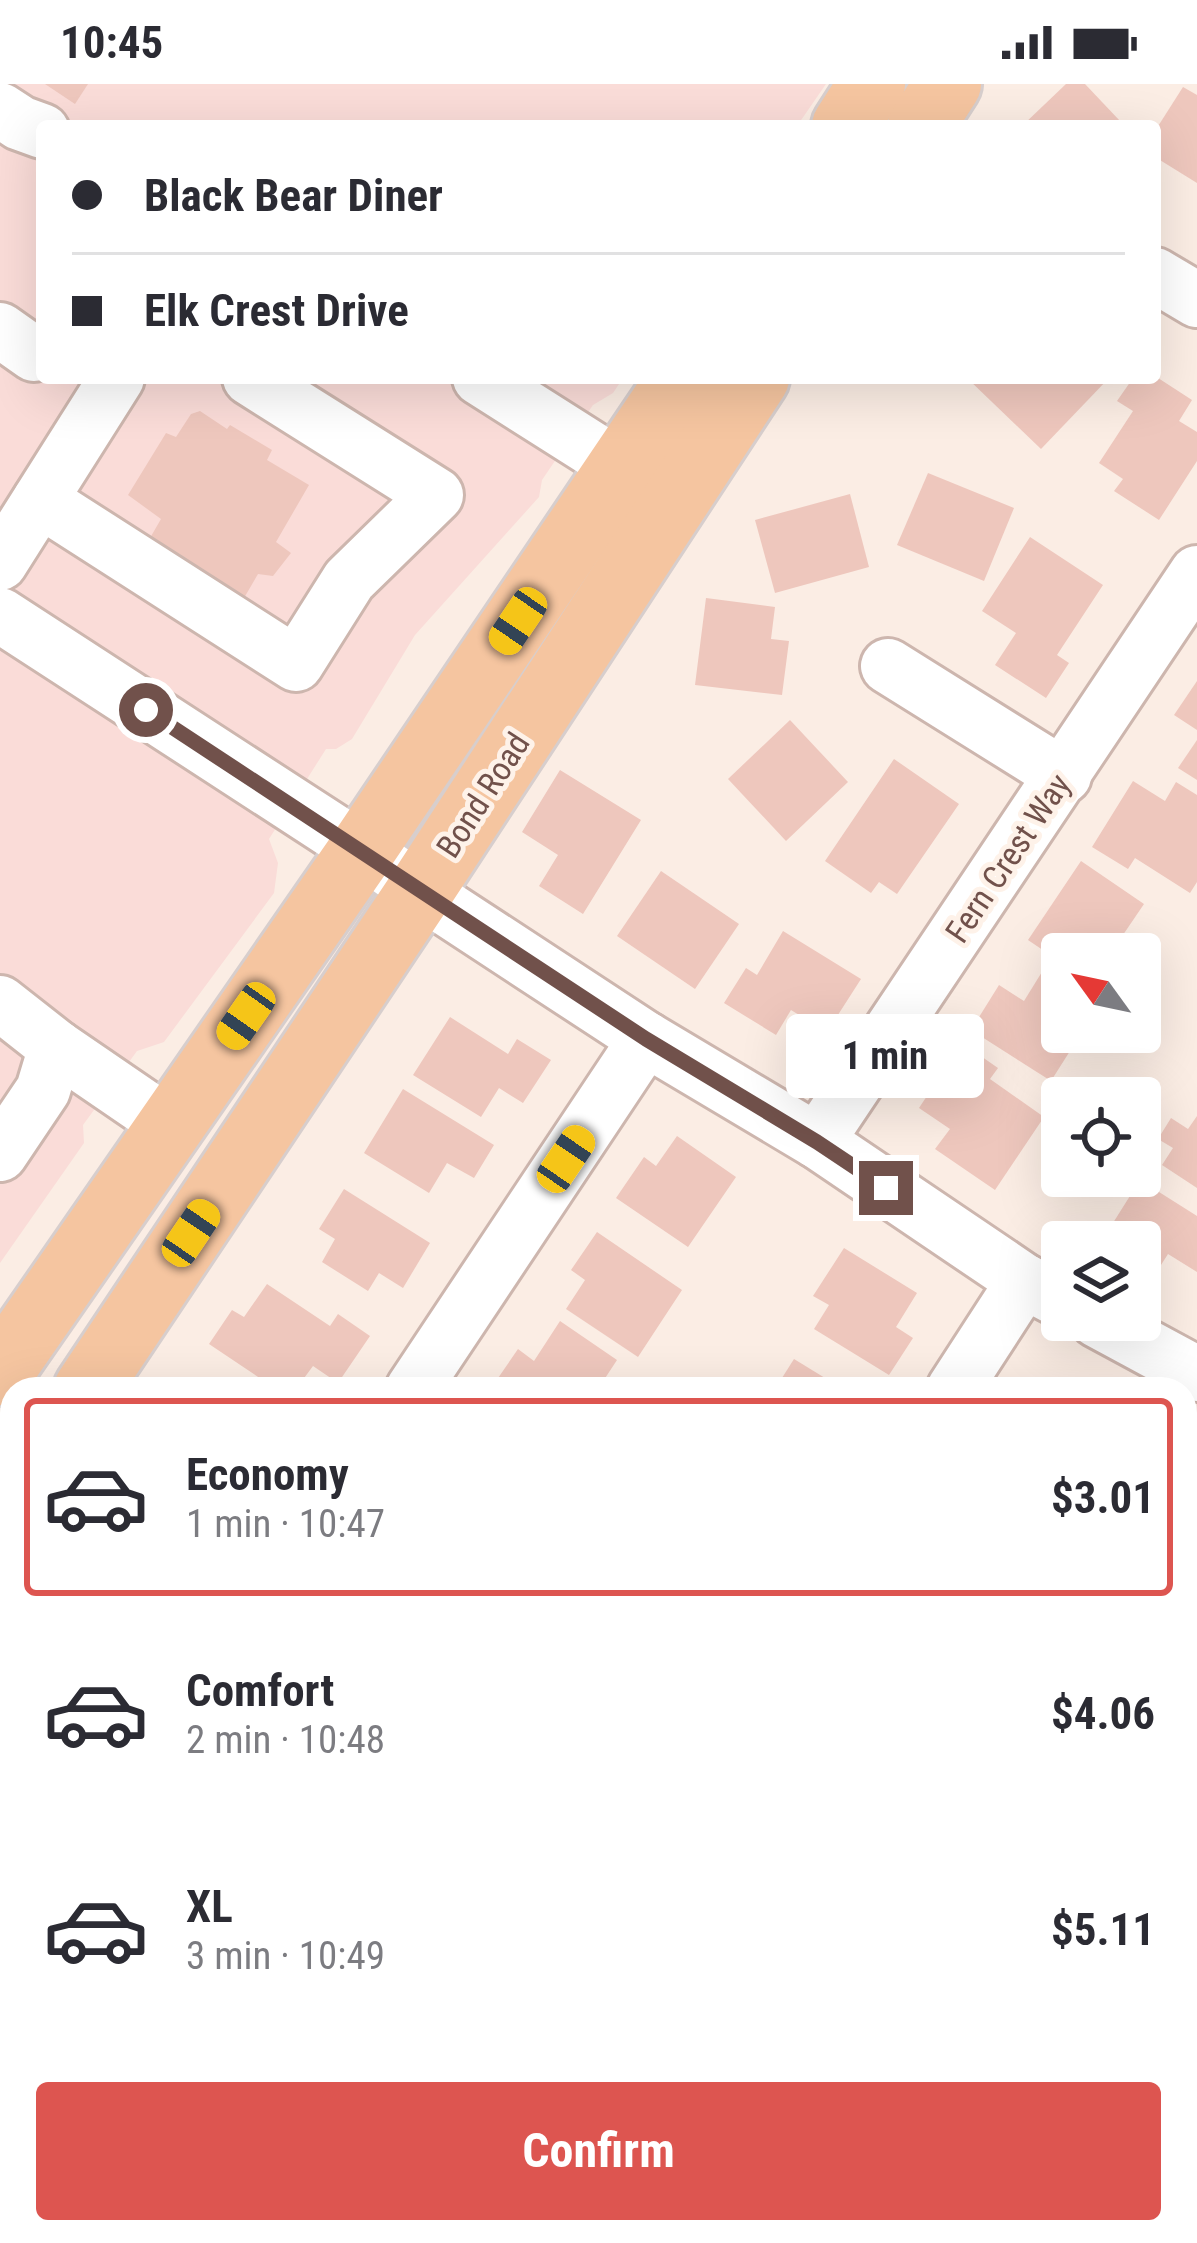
<!DOCTYPE html>
<meta charset="utf-8">
<style>
body{margin:0;font-family:"Roboto Condensed",sans-serif;background:#f2f2f3;color:#2b2b33;height:100vh;display:flex;flex-direction:column;font-size:45px;white-space:nowrap}
*{box-sizing:border-box;margin:0}
p{font-size:39px;color:#7c7c81}
.icon{flex:none;width:66px;height:66px;fill:none;stroke:currentColor;stroke-width:2;stroke-linecap:round;stroke-linejoin:round}
.map{position:relative;flex:1;overflow:hidden}
.side{position:absolute;left:0px;top:1293px;width:1197px;height:867px;display:flex;flex-direction:column;background:#fff;border-radius:36px 36px 0 0;box-shadow:0 12px 48px #0002}
.side>*{flex:none}
.hud{position:absolute;left:36px;top:36px;width:1125px;height:264px;border-radius:12px;box-shadow:0 12px 48px #0002;display:grid;align-content:center;height:264px;padding:0 36px;background:#fff}
.needle{width:78px;rotate:303deg}
.controls{position:absolute;left:1041px;top:849px;display:grid;gap:24px}
.controls a{display:grid;place-items:center;width:120px;height:120px;border-radius:12px;background:#fff;box-shadow:0 12px 48px #0002;font-size:60px}
.end{position:absolute;width:54px;height:54px;margin:-27px;border:15px solid #71514b;background:#fff;box-shadow:0 0 0 6px #fff}
.from{border-radius:50%}
.bubble{position:absolute;height:84px;border-radius:12px;background:#fff;box-shadow:0 12px 48px #0002;font-size:39px;font-weight:700;line-height:84px;text-align:center}
.car{position:absolute;width:36px;height:72px;margin:-36px -18px;border-radius:15px;box-shadow:0 0 9px 3px #0007;background:linear-gradient(#f5c518 24%,#345 0 40%,#f5c518 0 76%,#345 0 86%,#f5c518 0)}
.hud b{display:flex;align-items:center;gap:42px;height:114px;font-size:45px}
.hud b+b{border-top:3px solid #e1e1e2}
.hud i{width:30px;height:30px;background:#2b2b33}
ul{padding:21px 0 0;list-style:none}
li{display:flex;align-items:center;gap:36px;height:198px;margin:0 24px 18px;padding:0 12px;border:6px solid transparent;border-radius:12px}
li div{flex:1}
li b{display:block;font-size:45px}
li em{font-style:normal;font-weight:700}
li.current{border-color:#dd5550}
li>.icon{width:108px;height:108px;stroke-width:1.5}
.action{display:flex;gap:24px;margin-top:auto;padding:24px 36px}
.action a{flex:1;height:138px;border-radius:12px;background:#dd5550;color:#fff;font-size:48px;font-weight:700;line-height:138px;text-align:center}
.status{display:flex;justify-content:space-between;align-items:center;height:84px;padding:0 60px;background:#fff;direction:ltr}
.status svg{height:33px;fill:currentColor}
.map>svg:first-child{display:block}
.commercial{fill:#fadcd8}
.building{fill:#eec7bd}
.lines{fill:none;stroke-linecap:round;stroke-linejoin:round}
.minor-casing{stroke:#cdb6ae;stroke-width:60}
.major-casing{stroke:#d7cecd;stroke-width:72}
.minor{stroke:#fff;stroke-width:54}
.major{stroke:#f5c5a0;stroke-width:66}
.route{stroke:#71514b;stroke-width:15}
.labels{text-anchor:middle;dominant-baseline:central;stroke-width:10;stroke-linejoin:round;paint-order:stroke}
.street-label{font-size:33px;fill:#71514b;stroke:#fef2e9}
</style>
<div class="status"><b>10:45</b><svg viewBox="0 0 49 12"><path d="M0 12V9h3v3zM5 12V6h3v6zM10 12V3h3v9zM15 12V0h3v12zM26 1h20v11H26zM47 4h2v5h-2z"/></svg></div>
<div class="map">
<svg width="1197" height="2159" viewBox="0 0 1197 2159">
<rect width="100%" height="100%" fill="#fbede4"/>
<g class="commercial">
<polygon points="0,0 826,0 797,42 42,42 42,294 623,294 613,309 593,321 542,396 539,413 415,551 352,655 336,665 326,665 269,755 278,779 274,809 164,958 137,967 83,1041 84,1059 0,1179"/>
<polygon points="0,1972 12,1980 12,2148 282,2148 287,2159 0,2159"/>
</g>
<g class="building">
<polygon points="45,0 88,0 75,20"/>
<polygon points="1066,0 1085,0 1120,37 1115,42 1022,42"/>
<polygon points="1183,3 1197,11 1197,99 1155,73 1155,47"/>
<polygon points="1155,292 1192,316 1179,337 1197,348 1197,377 1159,436 1114,407 1123,395 1099,379 1133,327 1117,317 1133,294"/>
<polygon points="967,294 1109,294 1041,365"/>
<polygon points="200,327 227,345 230,341 272,366 267,376 309,401 276,458 291,469 273,492 258,490 244,514 150,454 161,435 128,411 166,349 176,353 191,330"/>
<polygon points="928,389 1014,424 984,497 897,461"/>
<polygon points="850,410 869,483 775,509 755,436"/>
<polygon points="1030,453 1103,501 1057,571 1069,579 1046,614 995,581 1016,549 982,527"/>
<polygon points="706,514 775,523 771,555 789,557 782,611 695,601"/>
<polygon points="1197,597 1197,646 1174,631"/>
<polygon points="790,636 848,698 786,757 728,695"/>
<polygon points="1197,656 1197,696 1178,684"/>
<polygon points="894,675 959,720 897,810 879,798 871,809 825,777"/>
<polygon points="560,686 641,736 583,830 539,802 558,771 522,748"/>
<polygon points="1133,697 1165,717 1176,698 1197,711 1197,798 1190,809 1135,774 1128,785 1092,763"/>
<polygon points="1081,777 1144,820 1110,870 1062,870 1062,879 1028,856"/>
<polygon points="661,787 739,840 695,905 617,852"/>
<polygon points="783,847 861,895 827,948 791,926 776,951 724,919 746,884 757,891"/>
<polygon points="1045,883 1062,894 1062,948 1082,948 1051,997 971,946 999,901 1024,917"/>
<polygon points="450,933 508,970 517,955 551,976 523,1019 499,1004 481,1033 413,991"/>
<polygon points="962,959 998,984 990,995 1044,1033 995,1106 935,1065 950,1045 919,1024"/>
<polygon points="403,1005 494,1061 474,1094 447,1079 429,1109 364,1069"/>
<polygon points="1197,1032 1197,1104 1162,1081 1173,1064 1158,1055 1171,1034 1188,1045"/>
<polygon points="677,1052 736,1093 688,1163 616,1114 644,1073 656,1082"/>
<polygon points="1140,1096 1197,1132 1197,1188 1168,1170 1145,1206 1140,1203 1140,1158 1101,1158"/>
<polygon points="344,1105 430,1159 403,1204 379,1189 368,1207 322,1178 335,1155 319,1145"/>
<polygon points="597,1148 682,1206 638,1273 566,1225 585,1196 571,1186"/>
<polygon points="844,1164 917,1209 896,1243 913,1254 889,1291 814,1245 829,1221 813,1212"/>
<polygon points="267,1200 330,1242 338,1230 370,1252 338,1299 313,1282 296,1305 276,1305 209,1260 232,1226 244,1233"/>
<polygon points="560,1237 617,1276 598,1305 508,1305 496,1297 518,1265 534,1277"/>
<polygon points="794,1275 843,1305 775,1305"/>
<polygon points="1197,1452 1197,1487 1185,1479 1185,1472"/>
<polygon points="1185,1528 1197,1536 1197,1629 1194,1634 1185,1629"/>
<polygon points="3,1574 12,1580 12,1664 0,1656 0,1578"/>
<polygon points="12,1730 12,1805 0,1794 0,1779 7,1771 0,1764 0,1742"/>
<polygon points="1197,1919 1197,2015 1185,2007 1185,1937"/>
<polygon points="1185,2055 1197,2063 1197,2091 1185,2109"/>
<polygon points="822,2148 818,2159 760,2159 729,2149"/>
<polygon points="1049,2148 1157,2148 1169,2155 1167,2159 1043,2159"/>
</g>
<g class="lines">
<g class="minor-casing">
<g id="minor">
<polyline points="0,26 20,39 42,47"/>
<polyline points="1155,191 1197,216"/>
<polyline points="0,246 34,270"/>
<polyline points="480,294 622,384"/>
<polyline points="40,416 296,580 349,496 436,411 250,294"/>
<polyline points="0,479 117,294"/>
<polyline points="0,531 362,766 420,807 646,955 817,1057 1024,1197 1062,1217"/>
<polyline points="888,582 1064,692"/>
<polyline points="0,919 56,963 170,1041"/>
<polyline points="817,1057 1197,489"/>
<polyline points="0,1070 43,1006 56,963"/>
<polyline points="1097,1236 1197,1290"/>
<polyline points="413,1305 646,955"/>
<polyline points="954,1305 1024,1197"/>
<polyline points="1185,1808 1197,1790"/>
<polyline points="0,1915 12,1923"/>
<polyline points="368,2148 385,2159"/>
<polyline points="954,2159 961,2148"/>
</g>
</g>
<g class="major-casing">
<g id="major">
<polyline points="845,42 872,0"/>
<polyline points="921,42 948,0"/>
<polyline points="0,1288 362,766 681,294"/>
<polyline points="87,1305 420,807 756,294"/>
<polyline points="0,1436 12,1418"/>
</g>
</g>
<use href="#minor" class="minor"/>
<use href="#major" class="major"/>
</g>
<g class="lines">
<polyline class="route" points="146,626 646,955 817,1058 886,1104"/>
</g>
<g class="labels">
<g class="street-label">
<text transform="translate(483 711) rotate(-57)">Bond Road</text>
<text transform="translate(1008 774) rotate(-56)">Fern Crest Way</text>
</g>
</g>
</svg>
<div class="controls">
<a><svg class="needle" viewBox="-14 -14 28 28"><path d="M0-13l5 13h-10z" fill="#e53935"/><path d="M0 13l5-13h-10z" fill="#7c7c81"/></svg></a>
<a><svg class="icon" aria-label="locate" viewBox="0 0 24 24"><circle cx="12" cy="12" r="6"/><path d="M12 2v4M12 18v4M2 12h4M18 12h4"/></svg></a>
<a><svg class="icon" aria-label="layers" viewBox="0 0 24 24"><path d="M12 4l9 5-9 5-9-5zM3 14l9 5 9-5"/></svg></a>
</div>
<i class="end from" style="left:146px;top:626px"></i>
<i class="end" style="left:886px;top:1104px"></i>
<div class="bubble" style="left:786px;top:930px;width:198px">1 min</div>
<i class="car" style="left:518px;top:537px;rotate:214deg"></i>
<i class="car" style="left:246px;top:932px;rotate:215deg"></i>
<i class="car" style="left:566px;top:1075px;rotate:34deg"></i>
<i class="car" style="left:191px;top:1149px;rotate:34deg"></i>
<div class="hud">
<b><i class="from"></i>Black Bear Diner</b>
<b><i></i>Elk Crest Drive</b>
</div>
<section class="side">
<ul>
<li class="current"><svg class="icon" aria-label="car" viewBox="0 0 24 24"><path d="M5 17H2v-5l4-1 3-4h7l3 4 3 1v5h-3M9 17h6M6 11h13"/><circle cx="7" cy="17" r="2"/><circle cx="17" cy="17" r="2"/></svg><div><b>Economy</b><p>1 min · 10:47</p></div><em>$3.01</em></li>
<li><svg class="icon" aria-label="car" viewBox="0 0 24 24"><path d="M5 17H2v-5l4-1 3-4h7l3 4 3 1v5h-3M9 17h6M6 11h13"/><circle cx="7" cy="17" r="2"/><circle cx="17" cy="17" r="2"/></svg><div><b>Comfort</b><p>2 min · 10:48</p></div><em>$4.06</em></li>
<li><svg class="icon" aria-label="car" viewBox="0 0 24 24"><path d="M5 17H2v-5l4-1 3-4h7l3 4 3 1v5h-3M9 17h6M6 11h13"/><circle cx="7" cy="17" r="2"/><circle cx="17" cy="17" r="2"/></svg><div><b>XL</b><p>3 min · 10:49</p></div><em>$5.11</em></li>
</ul>
<div class="action"><a>Confirm</a></div>
</section>
</div>
